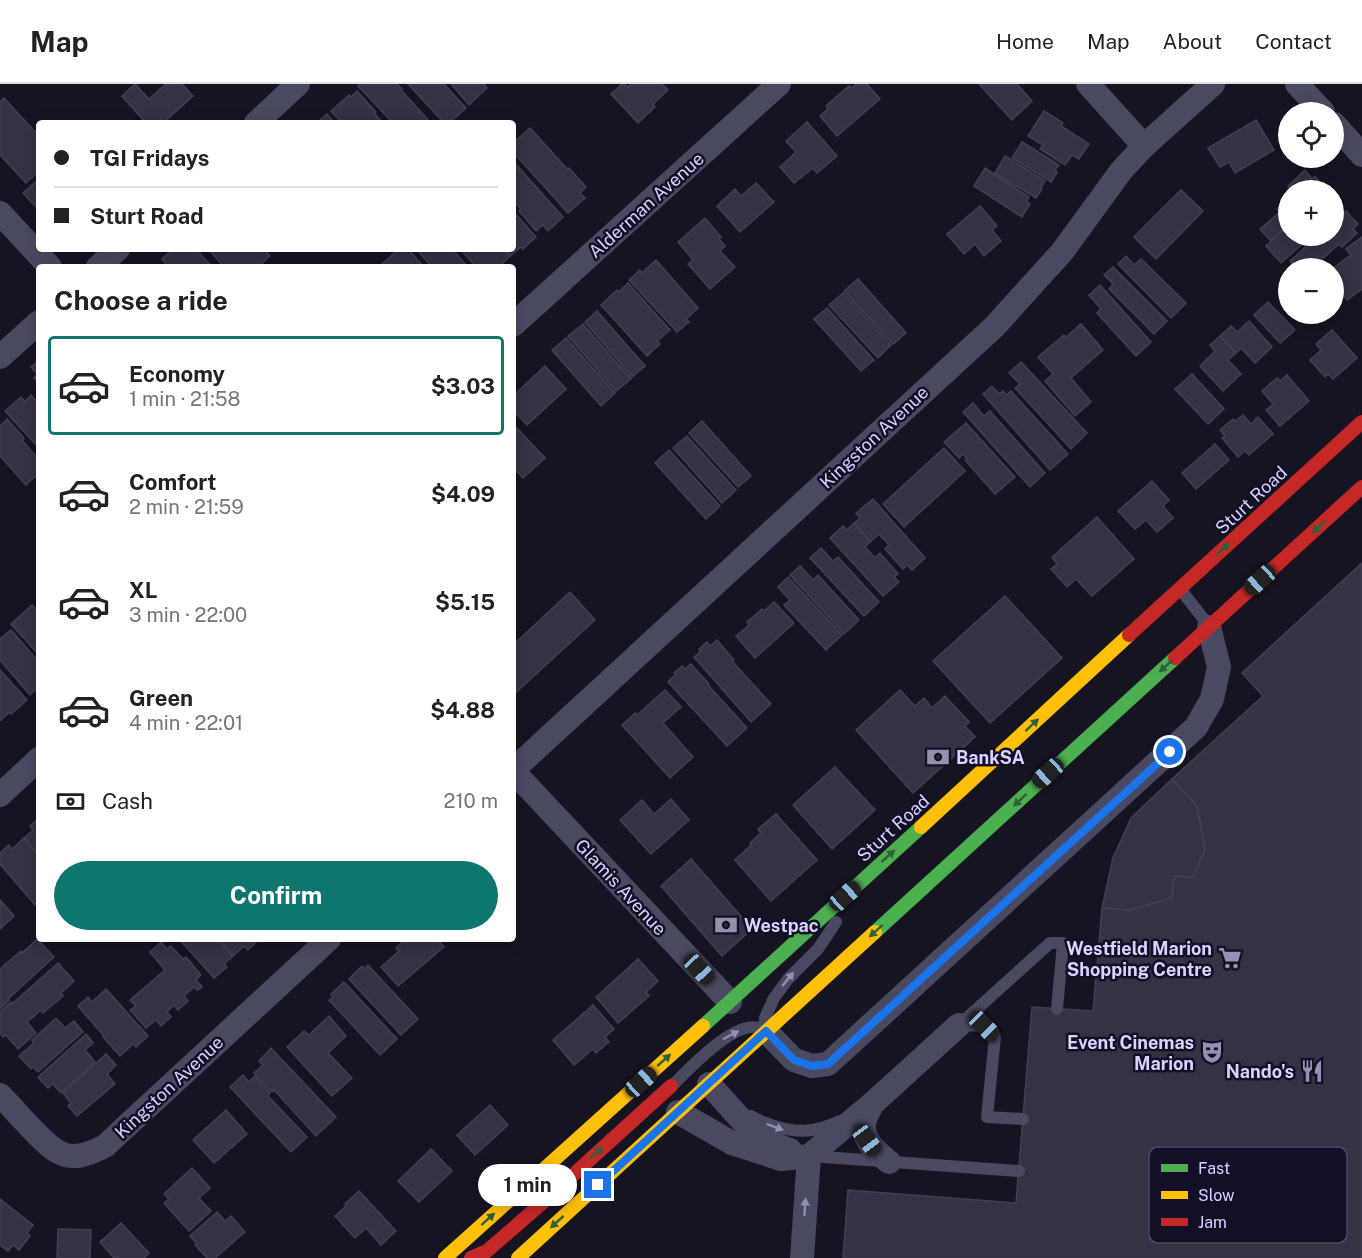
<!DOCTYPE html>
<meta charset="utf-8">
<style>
body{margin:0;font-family:"Public Sans",sans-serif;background:#f6f6f6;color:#222;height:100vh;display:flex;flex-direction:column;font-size:22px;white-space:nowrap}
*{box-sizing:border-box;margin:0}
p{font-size:20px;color:#767676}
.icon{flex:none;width:33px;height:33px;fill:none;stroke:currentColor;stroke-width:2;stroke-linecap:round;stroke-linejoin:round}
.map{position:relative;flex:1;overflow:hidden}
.side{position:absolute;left:36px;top:180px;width:480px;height:678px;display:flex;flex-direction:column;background:#fff;border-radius:6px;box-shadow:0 3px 15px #0003}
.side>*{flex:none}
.hud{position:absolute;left:36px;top:36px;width:480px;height:132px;border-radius:6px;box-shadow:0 3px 15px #0003;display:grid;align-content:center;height:132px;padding:0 18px;background:#fff}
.controls{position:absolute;left:1278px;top:18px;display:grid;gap:12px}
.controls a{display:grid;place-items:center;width:66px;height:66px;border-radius:50%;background:#fff;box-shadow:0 3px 15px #0003;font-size:30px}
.end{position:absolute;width:27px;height:27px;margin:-14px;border:8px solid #1a73e8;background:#fff;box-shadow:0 0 0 3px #fff}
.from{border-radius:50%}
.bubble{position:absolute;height:42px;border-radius:21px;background:#fff;box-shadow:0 3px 15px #0003;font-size:20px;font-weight:700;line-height:42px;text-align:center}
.car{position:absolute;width:18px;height:36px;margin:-18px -9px;border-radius:8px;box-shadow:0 0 4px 2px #0007;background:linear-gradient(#222 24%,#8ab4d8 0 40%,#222 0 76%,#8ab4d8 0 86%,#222 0)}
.hud b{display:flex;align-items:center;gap:21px;height:57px;font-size:22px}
.hud b+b{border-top:2px solid #e0e0e0}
.hud i{width:15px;height:15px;background:#222}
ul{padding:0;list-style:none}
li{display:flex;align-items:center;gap:18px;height:99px;margin:0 12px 9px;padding:0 6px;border:3px solid transparent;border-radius:6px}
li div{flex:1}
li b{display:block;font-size:22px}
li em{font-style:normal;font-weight:700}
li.active{border-color:#0f766e}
li>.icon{width:54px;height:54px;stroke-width:1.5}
h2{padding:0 18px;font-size:27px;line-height:72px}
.pay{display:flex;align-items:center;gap:15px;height:66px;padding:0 18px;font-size:22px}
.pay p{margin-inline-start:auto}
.cta{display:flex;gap:12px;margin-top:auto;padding:12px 18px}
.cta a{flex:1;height:69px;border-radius:36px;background:#0f766e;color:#fff;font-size:24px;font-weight:700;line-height:69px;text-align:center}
header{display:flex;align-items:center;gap:36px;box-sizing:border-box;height:84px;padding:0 30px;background:#fff;border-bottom:2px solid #e0e0e0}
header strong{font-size:28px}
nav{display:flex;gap:33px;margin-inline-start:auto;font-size:21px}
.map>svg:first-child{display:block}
.building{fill:#343243;stroke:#433f54;stroke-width:1.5}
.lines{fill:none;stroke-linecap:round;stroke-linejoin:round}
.lane{stroke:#4a4962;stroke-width:12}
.street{stroke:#4a4962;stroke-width:24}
.fast{stroke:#4caf50;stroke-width:14}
.slow{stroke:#ffc107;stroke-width:14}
.jam{stroke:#c62828;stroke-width:14}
.oneway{fill:#305f3b}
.oneway2{fill:#928eb0}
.route{stroke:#1a73e8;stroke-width:8}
.labels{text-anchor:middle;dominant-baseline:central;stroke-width:5;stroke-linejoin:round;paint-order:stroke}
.street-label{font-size:18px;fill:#d9d4ff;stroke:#130f26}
.poi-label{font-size:18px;font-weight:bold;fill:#d9d4ff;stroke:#130f26;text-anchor:end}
.key{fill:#130f26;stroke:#4e4a67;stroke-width:1.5}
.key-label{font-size:16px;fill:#d9d4ff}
</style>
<header>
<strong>Map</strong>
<nav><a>Home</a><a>Map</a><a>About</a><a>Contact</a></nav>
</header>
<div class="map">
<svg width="1362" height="1174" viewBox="0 0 1362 1174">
<rect width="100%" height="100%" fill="#161421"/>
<g class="building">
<polygon points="135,0 149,15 166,0 182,0 193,12 163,39 146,39 122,12"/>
<polygon points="361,0 397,0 402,5 401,6 431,39 393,39 358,2"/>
<polygon points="408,0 444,0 466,24 449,39 444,39"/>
<polygon points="451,0 484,0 487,4 469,21"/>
<polygon points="622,0 624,0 628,3 631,0 662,0 668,6 653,20 655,23 638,39 611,10"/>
<polygon points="856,0 867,0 880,15 837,52 820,32 828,25 826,22 849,2 852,4"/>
<polygon points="979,0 1017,0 1032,17 1012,36"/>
<polygon points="357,7 376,28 374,29 383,39 342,39 331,27 349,11 351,13"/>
<polygon points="4,14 39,52 39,87 26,99 0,71 0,18"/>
<polygon points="1044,27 1063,39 1061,42 1089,60 1079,75 1072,71 1065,81 1040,65 1043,61 1028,52"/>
<polygon points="327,30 335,39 317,39"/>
<polygon points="1256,36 1274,66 1235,89 1229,78 1220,83 1208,64"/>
<polygon points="807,38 837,72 817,89 813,84 794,99 780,83 796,68 786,57"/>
<polygon points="530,44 568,86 569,84 586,103 580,109 585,114 568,129 513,68 513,59"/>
<polygon points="1022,58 1059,81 1055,86 1057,88 1051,98 1012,74"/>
<polygon points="1005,72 1045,97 1041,104 1042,105 1036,114 995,89"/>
<polygon points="513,77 563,133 548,147 543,141 536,147 519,127 521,125 513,116"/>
<polygon points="985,84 1029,113 1026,118 1030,120 1022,133 974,102"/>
<polygon points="1305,86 1312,95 1315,92 1327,106 1291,106 1288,102"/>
<polygon points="39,95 39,126 23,109"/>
<polygon points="756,99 774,118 740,148 717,122 735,105 741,112"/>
<polygon points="1181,106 1203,127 1156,175 1134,153"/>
<polygon points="1288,109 1288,141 1271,157 1260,145 1280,128 1277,125 1284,118 1281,115"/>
<polygon points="980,122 997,142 992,146 1001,157 984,172 975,160 964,170 947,150"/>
<polygon points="513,127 536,153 523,165 521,163 510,172 504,165 513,165"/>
<polygon points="1346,127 1358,140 1353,145 1357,149 1342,163 1339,160 1312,184 1296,184 1290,177 1318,152 1334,152 1334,138"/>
<polygon points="705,134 721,153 719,155 725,162 720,167 735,183 710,205 688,180 693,176 678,158"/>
<polygon points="1288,141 1288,152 1311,152 1281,179 1266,162"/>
<polygon points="1362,153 1362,205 1347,216 1334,198 1333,184 1351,171 1346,165"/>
<polygon points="173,165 196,165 212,183 169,183 162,175"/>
<polygon points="208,165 264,165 270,172 258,183 224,183"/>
<polygon points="399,165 408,165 424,183 385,183 382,180"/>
<polygon points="416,165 452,165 468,183 432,183"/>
<polygon points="460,165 504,165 510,172 501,181 503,183 476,183"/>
<polygon points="1126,172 1134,181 1141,175 1186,219 1171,234 1118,180"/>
<polygon points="656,176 698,224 686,235 689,238 677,248 629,196 640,186 642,189"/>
<polygon points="1113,183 1167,237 1154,250 1109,205 1113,200 1104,191"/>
<polygon points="858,195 906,249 893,260 844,207"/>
<polygon points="628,199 670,246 657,257 660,260 647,272 601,221 617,206 619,208"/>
<polygon points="1100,201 1151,258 1136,272 1097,229 1101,225 1089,211"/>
<polygon points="843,209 891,261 878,274 829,221"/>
<polygon points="1268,218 1295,246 1280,259 1254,231"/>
<polygon points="827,224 874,276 861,287 814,235"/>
<polygon points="597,227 645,282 632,293 585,238"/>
<polygon points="1249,237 1272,263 1255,279 1241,264 1236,269 1220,252 1231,242 1237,248"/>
<polygon points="583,240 631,295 616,307 568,252"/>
<polygon points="1081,240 1103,266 1071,294 1091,318 1075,332 1045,297 1053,290 1038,273 1064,251 1066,253"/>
<polygon points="1332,246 1357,274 1333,295 1328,290 1325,293 1310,276 1321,266 1316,260"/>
<polygon points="1220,252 1236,269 1228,276 1241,290 1223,307 1200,282 1215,267 1210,261"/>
<polygon points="566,254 615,309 601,322 552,266"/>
<polygon points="39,276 39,299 34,294 37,290 31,283"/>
<polygon points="1021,278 1087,349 1071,365 1015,304 1020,300 1009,289"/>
<polygon points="545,282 566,305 527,341 513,326 513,312"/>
<polygon points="1192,290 1224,325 1208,340 1175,305"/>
<polygon points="1287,291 1309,317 1280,342 1266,326 1273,320 1262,307 1277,294 1280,297"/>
<polygon points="992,302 999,310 1003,307 1006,311 1011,307 1068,370 1050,386 983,310"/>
<polygon points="31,311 39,320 39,364 5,327 21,313 25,318"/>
<polygon points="973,319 984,332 990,327 1045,389 1030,403 963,328"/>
<polygon points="1243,331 1251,340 1258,333 1273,350 1249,371 1245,367 1238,373 1222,354 1225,352 1220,346 1233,335 1235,337"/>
<polygon points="7,335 24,354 22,356 39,376 39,389 26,401 0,372 0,342"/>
<polygon points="702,337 751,392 738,403 689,349"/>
<polygon points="966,339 1015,393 995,410 965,376 967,374 963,370 959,374 944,358"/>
<polygon points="513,340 545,374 523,394 513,383"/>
<polygon points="687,352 736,406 722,419 673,364"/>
<polygon points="1215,360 1229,376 1196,405 1182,389"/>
<polygon points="944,364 965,387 904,443 883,420"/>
<polygon points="669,366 720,422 706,435 655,379"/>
<polygon points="1152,397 1169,416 1163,422 1173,434 1157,448 1146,436 1135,445 1118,427"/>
<polygon points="873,415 925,474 912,486 907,481 903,485 885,465 889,461 879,450 870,458 854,439 860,434 856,429"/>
<polygon points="1097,433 1134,475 1092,512 1076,495 1067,503 1051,485 1057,480 1052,473"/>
<polygon points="854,439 870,458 865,463 875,474 880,469 898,490 894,493 899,498 883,512 830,454 843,442 847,446"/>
<polygon points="821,464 833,477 838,473 879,518 864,532 810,474"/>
<polygon points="1362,479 1362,1174 843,1174 848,1106 1016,1119 1032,923 1093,927 1102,824 1130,826 1172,814 1174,792 1193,793 1205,766 1197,722 1172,695 1263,612 1242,589"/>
<polygon points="800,482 813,496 818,491 859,536 844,550 790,491"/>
<polygon points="788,493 842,551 826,566 784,521 790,516 778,503"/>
<polygon points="570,508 595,536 513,611 513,561"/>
<polygon points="1005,512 1062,574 990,639 933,577"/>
<polygon points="774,518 794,539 755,574 736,552 749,541 747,538 762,525 764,527"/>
<polygon points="32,521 39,528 39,571 11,540"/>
<polygon points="11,546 39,578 38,609 35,606 30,611 0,576 0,555"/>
<polygon points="717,556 734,576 732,577 771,620 751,638 694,573 701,567 699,565 707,558 710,562"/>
<polygon points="691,580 709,600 708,601 747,644 727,662 668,598 676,590 674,589 682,582 685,585"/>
<polygon points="0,586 27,616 11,630 9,628 0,637"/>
<polygon points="665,606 681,623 663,639 693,673 670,694 622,641 635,629 637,631"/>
<polygon points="900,606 915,622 924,614 932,624 945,612 969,638 965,642 975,653 913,709 856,646"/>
<polygon points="835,683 875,726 832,765 793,721"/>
<polygon points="1172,695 1197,722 1205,766 1193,793 1174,792 1172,814 1130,826 1102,824 1113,774 1131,734"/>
<polygon points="671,715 689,736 651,770 620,736 642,716 654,730"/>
<polygon points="776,730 817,776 771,817 735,776 751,761 750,759 761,749 758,745"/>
<polygon points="39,734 39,772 24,754 33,746 30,742"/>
<polygon points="24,754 39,772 39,817 35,821 0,780 0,769 9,761 12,765"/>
<polygon points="691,775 752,845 722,872 661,802"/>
<polygon points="0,816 14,832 0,845"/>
<polygon points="37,855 54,873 8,915 9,916 0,925 0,885 21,867 22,869"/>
<polygon points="179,855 218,855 233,872 224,880 227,883 214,894"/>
<polygon points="218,855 259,855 248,866 244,862 233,872"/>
<polygon points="407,855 437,855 444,863 398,902 381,883 399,867 396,864"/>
<polygon points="161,858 167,865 171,862 183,875 186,873 201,891 196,896 202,903 197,906 194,903 184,912 188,917 178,926 174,921 167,928 171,933 161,942 156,936 146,944 130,926 136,922 130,916 165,886 150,868"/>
<polygon points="638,875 658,897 646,908 649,912 618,939 596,913"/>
<polygon points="58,879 74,897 61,909 63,912 43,929 41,926 27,938 36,949 18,965 6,951 3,953 0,949 0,928 11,918 12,920"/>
<polygon points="368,881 418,935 401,951 349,895 362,882 365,885"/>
<polygon points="344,898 397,955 380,971 329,916 333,913 331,910"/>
<polygon points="106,905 148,952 136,963 133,960 120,972 103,953 104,952 78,922 88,913 92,918"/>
<polygon points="593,921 614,945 605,953 609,958 596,969 593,965 574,981 553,956"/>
<polygon points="329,932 346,952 328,969 352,994 332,1012 287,963 304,947 309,951"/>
<polygon points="56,934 65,944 74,937 83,948 38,988 33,983 31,985 19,972 34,959 32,956"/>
<polygon points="86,950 93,959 85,966 95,978 61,1009 53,1000 48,1004 38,993"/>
<polygon points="271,964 336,1033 316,1052 274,1006 272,1008 254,989 263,981 259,977"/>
<polygon points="106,970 116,981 107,990 115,1000 77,1032 68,1022 71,1019 63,1009"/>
<polygon points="243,991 249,998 255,992 270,1009 268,1012 307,1053 291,1068 230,1003"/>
<polygon points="490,1021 508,1041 475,1071 457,1051"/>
<polygon points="226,1026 247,1050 214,1079 193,1056"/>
<polygon points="431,1065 452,1087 419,1118 398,1097"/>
<polygon points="192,1084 210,1104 199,1114 211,1127 189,1147 164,1119 169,1115 164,1110"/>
<polygon points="359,1107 396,1147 381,1161 366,1144 355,1154 335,1132 346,1122 345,1120"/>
<polygon points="0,1115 33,1141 27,1149 30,1152 19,1166 13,1161 8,1167 0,1161"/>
<polygon points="217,1128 225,1137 231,1132 245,1148 215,1174 207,1174 195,1161 197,1160 190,1152"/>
<polygon points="121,1139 149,1169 144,1174 114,1174 100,1158"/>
<polygon points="58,1145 91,1146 90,1174 57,1174"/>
</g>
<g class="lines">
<g class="lane">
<polyline points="1181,506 1209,542"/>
<polyline points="765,937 765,934 774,914 788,895 818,865 836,838"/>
<polyline points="959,941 1050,859 1063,859 1057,925"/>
<polyline points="959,941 984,942 995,953 987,1033 1023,1035"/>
<path d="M672,1002C689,985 734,936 759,944"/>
<path d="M751,1032C757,1036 763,1038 769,1040C795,1050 815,1049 840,1037"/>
<polyline points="810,1072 1019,1087"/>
</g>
<g class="street">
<polyline points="1088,0 1144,62"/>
<polyline points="1297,0 1323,28"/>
<polyline points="256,39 298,0"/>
<polyline points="1334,40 1362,71"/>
<polyline points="0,129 50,183"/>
<polyline points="98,183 118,165"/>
<polyline points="513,241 779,0"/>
<polyline points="0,273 39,238"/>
<polyline points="513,686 994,243 1062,168 1121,87 1144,62 1213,0"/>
<polyline points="513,687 730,918"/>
<polyline points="0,711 39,675"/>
<polyline points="766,947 794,976 812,982 828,980 1196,643 1212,615 1219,583 1209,543"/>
<polyline points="709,1000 747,1042 779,1062 790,1066"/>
<path d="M0,1011C11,1022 21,1034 32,1045C58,1072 69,1081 105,1062L329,855"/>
<path d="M872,1020C870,1026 865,1033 864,1039C862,1057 877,1068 889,1078"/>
<polyline points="678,1028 732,1059 781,1075 809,1072 872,1020 959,941"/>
<polyline points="802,1174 809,1072"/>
</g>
<g class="fast">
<polyline points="875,848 1175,574"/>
<polyline points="703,942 921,743"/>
</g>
<g class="slow">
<polyline points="921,743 1129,551"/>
<polyline points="445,1174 703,942"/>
<polyline points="518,1174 875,848"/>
</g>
<g class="jam">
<polyline points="1129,551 1362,338"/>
<polyline points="1175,574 1362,403"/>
<polyline points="471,1174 487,1167 541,1120 671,1002"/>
</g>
</g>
<defs><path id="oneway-solid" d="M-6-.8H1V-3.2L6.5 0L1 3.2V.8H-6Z" transform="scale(1.5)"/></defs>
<g class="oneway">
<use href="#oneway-solid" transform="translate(1319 443) rotate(138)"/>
<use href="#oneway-solid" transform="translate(1223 465) rotate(-43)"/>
<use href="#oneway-solid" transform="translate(1166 582) rotate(138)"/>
<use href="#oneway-solid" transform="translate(1032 641) rotate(-43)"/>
<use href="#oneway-solid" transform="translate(1020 716) rotate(137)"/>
<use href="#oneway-solid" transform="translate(888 772) rotate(-42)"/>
<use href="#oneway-solid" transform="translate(876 847) rotate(138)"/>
<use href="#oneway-solid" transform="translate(664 976) rotate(-42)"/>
<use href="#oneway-solid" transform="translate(596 1069) rotate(-42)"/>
<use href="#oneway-solid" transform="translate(488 1135) rotate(-42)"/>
<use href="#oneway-solid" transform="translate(557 1138) rotate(138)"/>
</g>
<g class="oneway2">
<use href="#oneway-solid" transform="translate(788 895) rotate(-51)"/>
<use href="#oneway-solid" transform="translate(731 951) rotate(-28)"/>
<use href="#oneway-solid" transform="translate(775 1043) rotate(20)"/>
<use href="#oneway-solid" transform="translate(805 1123) rotate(-86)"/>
</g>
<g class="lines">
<polyline class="route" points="598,1101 766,947 794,976 812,982 828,980 1170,668"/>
</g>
<defs>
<g id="bank-bare" transform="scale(1.8)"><path d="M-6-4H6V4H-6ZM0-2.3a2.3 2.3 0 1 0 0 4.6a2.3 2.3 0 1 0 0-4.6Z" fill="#9591b1" stroke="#130f26" stroke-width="2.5" paint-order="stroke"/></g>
<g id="supermarket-bare" transform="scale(1.8)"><path d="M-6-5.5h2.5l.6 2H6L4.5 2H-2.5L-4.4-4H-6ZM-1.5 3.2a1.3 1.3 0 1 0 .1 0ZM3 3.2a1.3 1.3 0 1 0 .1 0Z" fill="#9591b1" stroke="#130f26" stroke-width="2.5" paint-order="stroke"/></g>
<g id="theatre-bare" transform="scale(1.8)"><path d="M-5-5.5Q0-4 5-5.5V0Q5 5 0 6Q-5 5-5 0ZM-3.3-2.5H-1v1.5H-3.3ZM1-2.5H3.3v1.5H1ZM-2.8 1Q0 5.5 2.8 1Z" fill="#9591b1" stroke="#130f26" stroke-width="2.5" paint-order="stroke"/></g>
<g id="restaurant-bare" transform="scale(1.8)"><path d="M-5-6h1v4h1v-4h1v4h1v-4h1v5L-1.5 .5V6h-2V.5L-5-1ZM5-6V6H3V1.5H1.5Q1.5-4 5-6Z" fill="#9591b1" stroke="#130f26" stroke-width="2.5" paint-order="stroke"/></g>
</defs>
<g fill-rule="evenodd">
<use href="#bank-bare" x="938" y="673"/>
<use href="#bank-bare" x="726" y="841"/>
<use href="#supermarket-bare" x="1230" y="874"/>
<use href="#theatre-bare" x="1212" y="968"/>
<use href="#restaurant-bare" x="1312" y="987"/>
</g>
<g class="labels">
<g class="street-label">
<text transform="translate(646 121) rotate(-42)">Alderman Avenue</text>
<text transform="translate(874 353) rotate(-43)">Kingston Avenue</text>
<text transform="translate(1251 416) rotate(-43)">Sturt Road</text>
<text transform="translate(893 744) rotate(-42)">Sturt Road</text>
<text transform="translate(621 803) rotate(47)">Glamis Avenue</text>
<text transform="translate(169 1003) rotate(-43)">Kingston Avenue</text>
</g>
<g class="poi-label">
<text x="956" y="673" text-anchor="start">BankSA</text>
<text x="744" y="841" text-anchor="start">Westpac</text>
<text x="1212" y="864">Westfield Marion<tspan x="1212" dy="21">Shopping Centre</tspan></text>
<text x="1194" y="958">Event Cinemas<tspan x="1194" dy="21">Marion</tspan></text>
<text x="1294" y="987">Nando's</text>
</g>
</g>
<rect x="1149" y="1063" width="198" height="96" rx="9" class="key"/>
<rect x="1161" y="1080" width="27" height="8" fill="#4caf50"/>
<rect x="1161" y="1107" width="27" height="8" fill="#ffc107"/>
<rect x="1161" y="1134" width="27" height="8" fill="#c62828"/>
<g class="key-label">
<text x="1198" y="1090">Fast</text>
<text x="1198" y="1117">Slow</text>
<text x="1198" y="1144">Jam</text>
</g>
</svg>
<div class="controls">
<a><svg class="icon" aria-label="locate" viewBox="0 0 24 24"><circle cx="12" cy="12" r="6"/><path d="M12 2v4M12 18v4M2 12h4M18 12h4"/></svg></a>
<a>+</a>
<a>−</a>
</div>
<i class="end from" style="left:1170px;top:668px"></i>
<i class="end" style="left:598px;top:1101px"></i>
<div class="bubble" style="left:478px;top:1080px;width:99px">1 min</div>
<i class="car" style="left:1260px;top:496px;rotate:228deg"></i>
<i class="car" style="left:1048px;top:689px;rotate:228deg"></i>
<i class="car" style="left:845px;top:812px;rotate:48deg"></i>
<i class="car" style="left:699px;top:885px;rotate:137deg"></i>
<i class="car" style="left:984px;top:942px;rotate:135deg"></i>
<i class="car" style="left:641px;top:998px;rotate:48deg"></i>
<i class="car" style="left:867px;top:1056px;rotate:143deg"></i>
<div class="hud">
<b><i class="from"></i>TGI Fridays</b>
<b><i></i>Sturt Road</b>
</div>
<section class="side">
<h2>Choose a ride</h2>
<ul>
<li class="active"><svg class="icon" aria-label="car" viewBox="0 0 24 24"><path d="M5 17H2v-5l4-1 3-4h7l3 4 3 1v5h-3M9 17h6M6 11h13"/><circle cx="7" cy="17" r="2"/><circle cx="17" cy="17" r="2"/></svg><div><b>Economy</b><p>1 min · 21:58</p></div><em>$3.03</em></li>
<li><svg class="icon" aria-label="car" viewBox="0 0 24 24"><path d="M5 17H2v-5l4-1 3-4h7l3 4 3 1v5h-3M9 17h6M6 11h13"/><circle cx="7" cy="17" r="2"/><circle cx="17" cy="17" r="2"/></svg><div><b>Comfort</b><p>2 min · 21:59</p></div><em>$4.09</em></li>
<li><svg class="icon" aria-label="car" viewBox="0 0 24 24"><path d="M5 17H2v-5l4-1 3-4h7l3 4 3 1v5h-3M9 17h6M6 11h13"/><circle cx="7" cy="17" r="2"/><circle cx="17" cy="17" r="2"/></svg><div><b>XL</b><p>3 min · 22:00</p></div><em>$5.15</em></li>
<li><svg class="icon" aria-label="car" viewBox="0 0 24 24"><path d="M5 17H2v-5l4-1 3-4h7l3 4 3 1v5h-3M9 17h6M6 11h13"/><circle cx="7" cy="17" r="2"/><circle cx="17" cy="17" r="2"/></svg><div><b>Green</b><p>4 min · 22:01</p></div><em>$4.88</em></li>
</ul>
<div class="pay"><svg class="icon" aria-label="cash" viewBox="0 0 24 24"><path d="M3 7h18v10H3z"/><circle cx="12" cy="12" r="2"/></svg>Cash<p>210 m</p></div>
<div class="cta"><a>Confirm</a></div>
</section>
</div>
